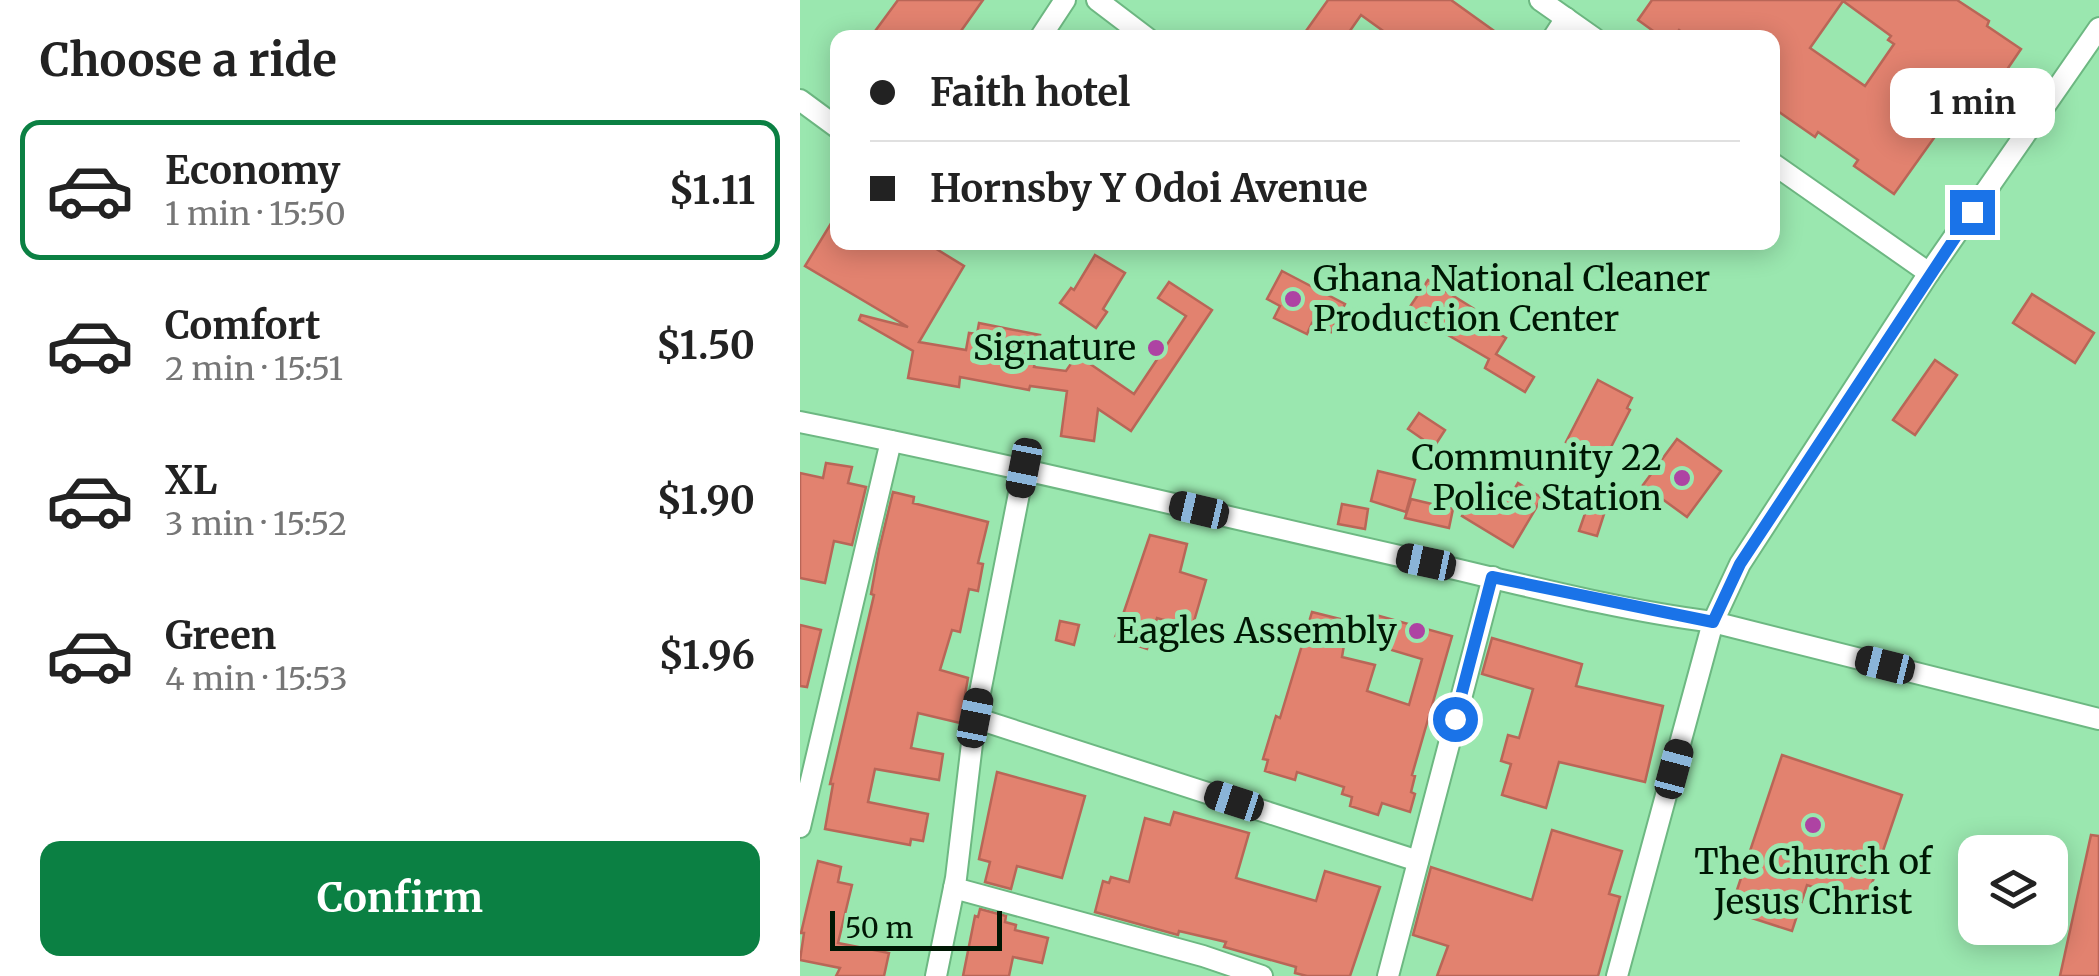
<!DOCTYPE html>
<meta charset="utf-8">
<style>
body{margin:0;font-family:Merriweather,serif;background:#f2f2f2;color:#222;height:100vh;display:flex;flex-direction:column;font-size:38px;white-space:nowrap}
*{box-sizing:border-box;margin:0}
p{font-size:32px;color:#767676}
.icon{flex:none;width:55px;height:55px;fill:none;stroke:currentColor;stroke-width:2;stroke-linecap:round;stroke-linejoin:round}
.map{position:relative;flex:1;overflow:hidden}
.panel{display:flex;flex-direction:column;background:#fff;width:800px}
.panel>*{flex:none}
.banner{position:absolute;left:30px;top:30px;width:950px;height:220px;border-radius:20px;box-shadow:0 5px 25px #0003;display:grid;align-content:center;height:220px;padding:0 40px;background:#fff}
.fabs{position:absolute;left:1158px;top:835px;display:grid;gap:20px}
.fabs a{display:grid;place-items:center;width:110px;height:110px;border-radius:20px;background:#fff;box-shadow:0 5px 25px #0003;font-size:50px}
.scale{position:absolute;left:30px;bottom:25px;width:172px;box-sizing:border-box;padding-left:10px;border:5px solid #001704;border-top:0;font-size:28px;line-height:35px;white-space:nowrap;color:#001704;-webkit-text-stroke:8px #9ae7af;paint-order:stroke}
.end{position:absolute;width:45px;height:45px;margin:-22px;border:12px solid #1a73e8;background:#fff;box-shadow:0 0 0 5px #fff}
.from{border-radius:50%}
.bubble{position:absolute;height:70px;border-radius:20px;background:#fff;box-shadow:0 5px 25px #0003;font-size:32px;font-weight:700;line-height:70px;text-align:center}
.car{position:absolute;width:30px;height:60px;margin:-30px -15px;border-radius:12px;box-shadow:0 0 8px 2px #0007;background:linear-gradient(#222 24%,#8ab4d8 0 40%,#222 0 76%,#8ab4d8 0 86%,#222 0)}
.banner b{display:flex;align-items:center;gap:35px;height:95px;font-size:38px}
.banner b+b{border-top:2px solid #e0e0e0}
.banner i{width:25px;height:25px;background:#222}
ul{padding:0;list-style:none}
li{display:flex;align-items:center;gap:30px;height:140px;margin:0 20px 15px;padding:0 20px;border:5px solid transparent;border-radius:20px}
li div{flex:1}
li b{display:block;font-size:38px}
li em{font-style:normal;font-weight:700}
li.on{border-color:#0b8043}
li>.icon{width:90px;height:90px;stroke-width:1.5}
h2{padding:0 40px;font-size:45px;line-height:120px}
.cta{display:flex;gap:20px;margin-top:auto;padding:20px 40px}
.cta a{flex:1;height:115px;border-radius:20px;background:#0b8043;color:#fff;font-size:40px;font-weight:700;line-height:115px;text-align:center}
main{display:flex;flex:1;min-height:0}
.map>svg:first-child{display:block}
.building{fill:#e2826f;stroke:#b96657;stroke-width:2.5;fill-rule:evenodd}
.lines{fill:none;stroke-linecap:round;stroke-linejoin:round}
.street-casing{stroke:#6db882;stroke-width:24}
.street{stroke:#fff;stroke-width:20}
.route{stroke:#1a73e8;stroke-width:12}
.poi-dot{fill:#ae43a3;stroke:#9ae7af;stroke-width:4}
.labels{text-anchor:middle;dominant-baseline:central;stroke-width:10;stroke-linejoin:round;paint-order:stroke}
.poi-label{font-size:35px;fill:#001704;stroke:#9ae7af;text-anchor:end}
</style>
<main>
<section class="panel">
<h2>Choose a ride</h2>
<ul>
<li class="on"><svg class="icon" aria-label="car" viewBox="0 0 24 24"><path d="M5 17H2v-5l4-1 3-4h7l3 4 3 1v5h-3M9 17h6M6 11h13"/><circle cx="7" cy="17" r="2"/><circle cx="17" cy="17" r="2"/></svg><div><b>Economy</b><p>1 min · 15:50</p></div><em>$1.11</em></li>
<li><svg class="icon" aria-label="car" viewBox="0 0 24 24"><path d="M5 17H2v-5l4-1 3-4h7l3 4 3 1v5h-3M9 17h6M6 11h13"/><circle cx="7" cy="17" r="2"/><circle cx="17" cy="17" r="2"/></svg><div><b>Comfort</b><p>2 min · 15:51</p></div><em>$1.50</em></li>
<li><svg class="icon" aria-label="car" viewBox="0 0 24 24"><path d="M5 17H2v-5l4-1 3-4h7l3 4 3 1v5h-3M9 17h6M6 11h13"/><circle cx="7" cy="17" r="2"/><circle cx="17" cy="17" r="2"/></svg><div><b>XL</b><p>3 min · 15:52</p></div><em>$1.90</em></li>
<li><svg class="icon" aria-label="car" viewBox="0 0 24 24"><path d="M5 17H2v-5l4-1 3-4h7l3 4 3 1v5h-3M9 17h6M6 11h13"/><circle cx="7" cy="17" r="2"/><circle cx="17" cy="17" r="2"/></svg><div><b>Green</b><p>4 min · 15:53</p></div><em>$1.96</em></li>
</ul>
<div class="cta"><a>Confirm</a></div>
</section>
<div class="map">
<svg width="1299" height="976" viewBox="0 0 1299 976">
<rect width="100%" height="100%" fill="#9ae7af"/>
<g class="building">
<polygon points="98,0 183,0 156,38 70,38"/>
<polygon points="528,0 651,0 704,38 593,38 561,15 545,38 501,38"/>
<path d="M852,0H1157L1189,21L1187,26L1221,49L1185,102L1173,93L1156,118L1151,114L1094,194L1054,166L1058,160L1018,132L1015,137L972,107V38H890L879,30L873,38H863L838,20ZM1043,1L1091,36L1088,40L1094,44L1065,86L1010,48Z"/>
<polygon points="38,212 38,242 125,242 164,266 119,342 166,350 169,333 177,334 179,323 240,335 234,367 266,371 277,355 334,394 386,316 358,298 369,282 412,310 331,431 298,409 294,441 261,436 267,391 230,386 229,390 160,377 159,387 108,378 113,351 59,320 61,315 108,327 5,266"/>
<polygon points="295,255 325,273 303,309 307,312 296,328 260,303 271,288 274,290"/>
<polygon points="482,271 545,304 531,332 512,323 507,334 474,318 480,306 467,299"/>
<polygon points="628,280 684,315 679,322 706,338 696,354 734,377 725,392 685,368 689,359 607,311"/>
<polygon points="1232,294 1294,333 1275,363 1213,323"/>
<polygon points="1135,360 1157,375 1115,435 1093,420"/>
<polygon points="798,380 832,398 827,408 830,410 808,453 805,451 800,460 766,442"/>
<polygon points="619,413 645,430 634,447 608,429"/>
<polygon points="877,439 921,471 887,517 843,485"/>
<polygon points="26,463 52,467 48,483 66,487 52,545 34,541 25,583 0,578 0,473 23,478"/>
<polygon points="578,471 615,480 606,512 571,501"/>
<polygon points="683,482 709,498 718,483 742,498 713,547 662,516"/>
<polygon points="93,492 114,497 113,503 188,522 178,563 183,564 178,591 169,589 160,632 152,630 140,670 168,678 160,723 118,713 111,748 143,754 139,780 75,769 68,802 128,814 123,841 111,839 110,845 25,829 33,784 30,784 74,595 71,594 79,550"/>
<polygon points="611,499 653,509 649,528 605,518"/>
<polygon points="542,504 568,509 565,529 538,524"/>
<polygon points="788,505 805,511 797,536 779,531"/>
<polygon points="350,535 387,544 380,572 406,580 392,628 357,618 347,649 315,638"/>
<polygon points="512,612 548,621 542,657 575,665 567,691 609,705 622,659 568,643 576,615 652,636 612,775 615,776 611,792 615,794 610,812 582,803 578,815 550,806 552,797 542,794 544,787 497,772 495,780 465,771 468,760 463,759 476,716 480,718"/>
<polygon points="260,621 279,625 274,645 256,640"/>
<polygon points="0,625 21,630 7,687 0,686"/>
<polygon points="692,638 782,664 776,686 863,706 845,782 759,762 746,808 702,795 711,764 701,761 708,735 719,738 733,689 682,674"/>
<polygon points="982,755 1102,795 1065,904 1007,885 992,931 930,911"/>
<polygon points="197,772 285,796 262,878 217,866 211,889 185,882 190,862 179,859"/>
<polygon points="374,812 449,833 436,878 516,901 525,871 580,887 550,976 507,976 495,973 496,967 424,947 426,942 379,931 378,935 295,912 303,881 309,883 311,877 329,882 345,818 370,825"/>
<polygon points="752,830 822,851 809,894 820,897 798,976 637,976 648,946 613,935 631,867 732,900"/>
<polygon points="1291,835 1299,836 1299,976 1260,976"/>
<polygon points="18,861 41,867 38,882 52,885 38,943 89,953 84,976 36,976 40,968 0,960 4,933 1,933"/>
<polygon points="180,909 206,916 205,922 216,925 215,930 248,938 242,963 213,957 209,976 163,976 175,916 178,917"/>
</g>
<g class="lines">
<g class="street-casing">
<g id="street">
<polyline points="297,0 347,38"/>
<polyline points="740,0 794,38"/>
<polyline points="240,38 265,0"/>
<polyline points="753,38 766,18"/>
<polyline points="0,100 38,128"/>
<polyline points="972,163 1129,273"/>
<path d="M0,422C204,463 405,512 608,558C709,581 811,609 913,622L1299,719"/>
<polyline points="175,718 618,861"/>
<polyline points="0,827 91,441"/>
<polyline points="154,888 403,956 462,976"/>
<polyline points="136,976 156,878 175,718 224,468"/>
<polyline points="588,976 693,577"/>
<polyline points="817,976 913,622 940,564 1129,273 1299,28"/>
</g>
</g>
<use href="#street" class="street"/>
</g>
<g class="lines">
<polyline class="route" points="655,719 692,577 913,622 940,564 1172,212"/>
</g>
<g class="poi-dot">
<circle cx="493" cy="299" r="10"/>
<circle cx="356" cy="348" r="10"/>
<circle cx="882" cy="478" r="10"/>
<circle cx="617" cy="631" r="10"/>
<circle cx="1013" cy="825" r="10"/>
</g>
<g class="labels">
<g class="poi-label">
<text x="513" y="279" text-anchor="start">Ghana National Cleaner<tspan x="513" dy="40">Production Center</tspan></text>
<text x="336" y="348">Signature</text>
<text x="862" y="458">Community 22<tspan x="862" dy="40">Police Station</tspan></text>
<text x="597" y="631">Eagles Assembly</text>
<text x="1013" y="862" text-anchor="middle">The Church of<tspan x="1013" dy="40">Jesus Christ</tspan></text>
</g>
</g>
</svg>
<div class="fabs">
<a><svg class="icon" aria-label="layers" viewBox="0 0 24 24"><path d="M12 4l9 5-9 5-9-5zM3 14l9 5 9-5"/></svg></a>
</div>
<div class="scale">50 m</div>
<i class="end from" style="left:655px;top:719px"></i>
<i class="end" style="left:1172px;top:212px"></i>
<div class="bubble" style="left:1090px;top:68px;width:165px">1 min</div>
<i class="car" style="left:224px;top:468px;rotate:191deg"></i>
<i class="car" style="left:399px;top:510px;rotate:283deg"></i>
<i class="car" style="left:626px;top:562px;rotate:282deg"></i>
<i class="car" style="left:1085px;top:665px;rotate:284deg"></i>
<i class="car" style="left:175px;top:718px;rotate:11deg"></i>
<i class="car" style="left:874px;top:769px;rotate:15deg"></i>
<i class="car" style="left:434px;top:801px;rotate:288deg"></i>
<div class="banner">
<b><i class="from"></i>Faith hotel</b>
<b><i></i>Hornsby Y Odoi Avenue</b>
</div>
</div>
</main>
